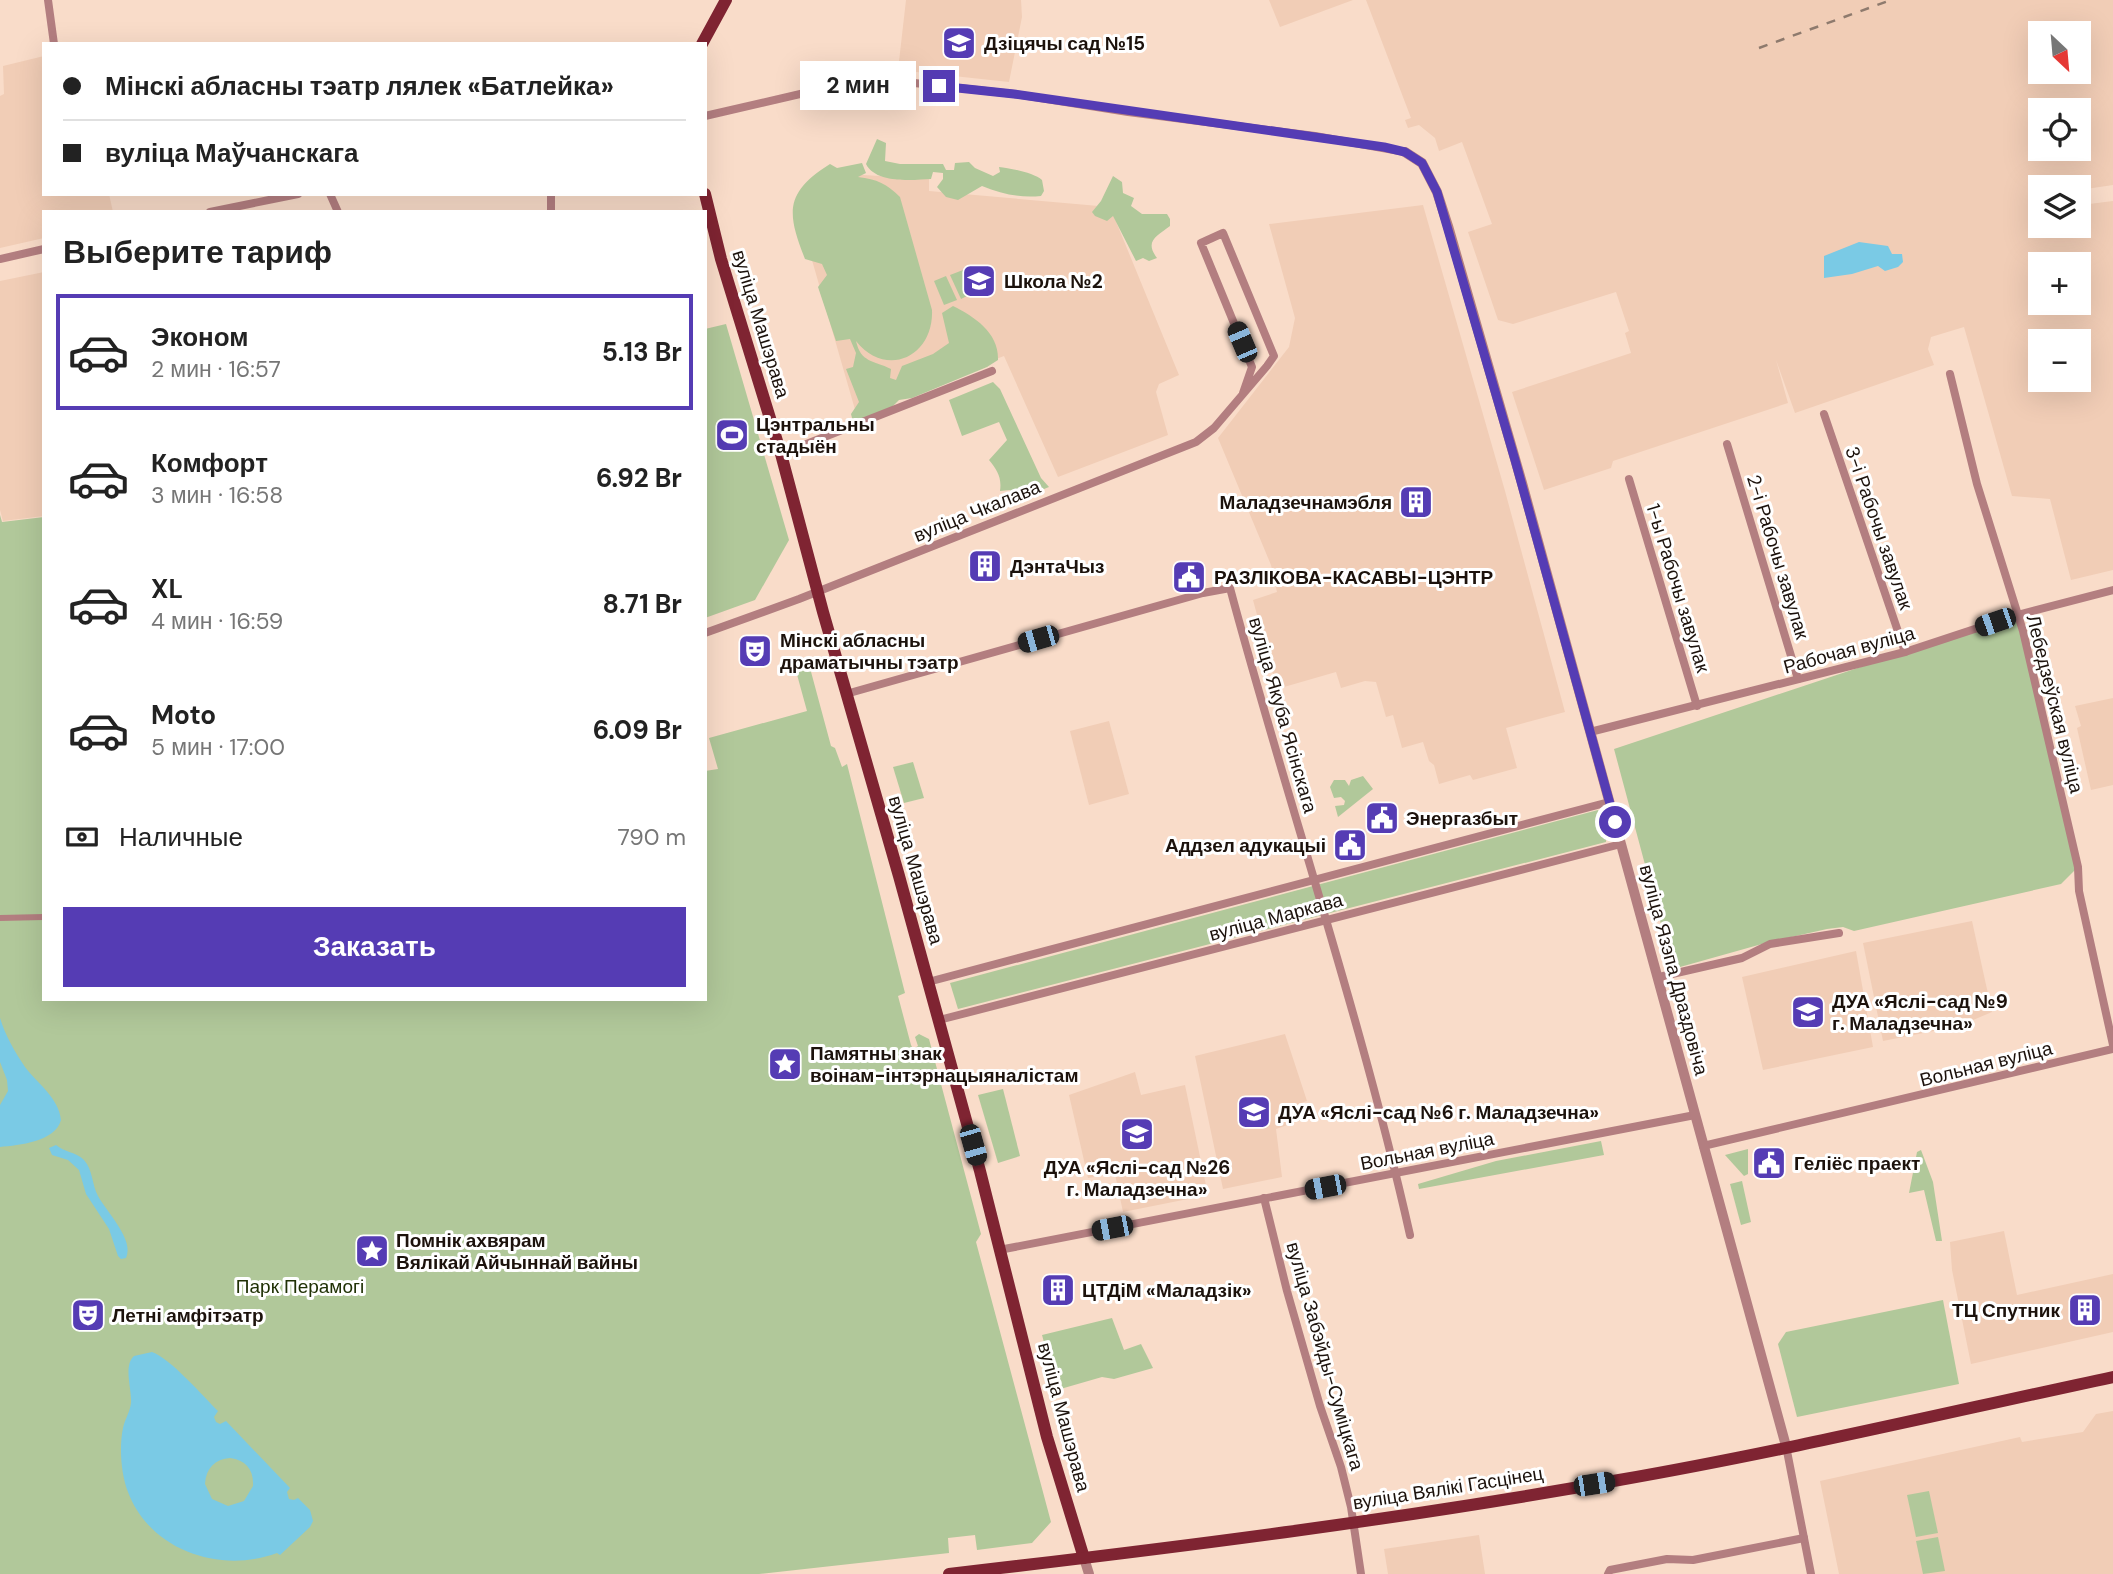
<!DOCTYPE html>
<html lang="ru">
<meta charset="utf-8">
<style>
body{margin:0;font-family:"DM Sans",sans-serif;background:#f6f6f6;color:#222;height:100vh;display:flex;flex-direction:column;font-size:26px;white-space:nowrap}
*{box-sizing:border-box;margin:0}
p{font-size:23px;color:#767676}
.icon{flex:none;width:38px;height:38px;fill:none;stroke:currentColor;stroke-width:2;stroke-linecap:round;stroke-linejoin:round}
.map{position:relative;flex:1;overflow:hidden}
.panel{position:absolute;left:42px;top:210px;width:665px;height:791px;display:flex;flex-direction:column;background:#fff;border-radius:0px;box-shadow:0 7px 28px #0002}
.panel>*{flex:none}
.guide{position:absolute;left:42px;top:42px;width:665px;height:154px;border-radius:0px;box-shadow:0 7px 28px #0002;display:grid;align-content:center;height:154px;padding:0 21px;background:#fff}
.needle{width:46px;rotate:154deg}
.tools{position:absolute;left:2028px;top:21px;display:grid;gap:14px}
.tools a{display:grid;place-items:center;width:63px;height:63px;border-radius:0px;background:#fff;box-shadow:0 7px 28px #0002;font-size:35px}
.end{position:absolute;width:32px;height:32px;margin:-16px;border:9px solid #553cb4;background:#fff;box-shadow:0 0 0 4px #fff}
.from{border-radius:50%}
.bubble{position:absolute;height:49px;border-radius:0px;background:#fff;box-shadow:0 7px 28px #0002;font-size:23px;font-weight:700;line-height:49px;text-align:center}
.car{position:absolute;width:21px;height:42px;margin:-21px -10px;border-radius:9px;box-shadow:0 0 5px 2px #0007;background:linear-gradient(#222 24%,#8ab4d8 0 40%,#222 0 76%,#8ab4d8 0 86%,#222 0)}
.guide b{display:flex;align-items:center;gap:24px;height:66px;font-size:26px}
.guide b+b{border-top:2px solid #e0e0e0}
.guide i{width:18px;height:18px;background:#222}
ul{padding:0;list-style:none}
li{display:flex;align-items:center;gap:21px;height:116px;margin:0 14px 10px;padding:0 7px;border:4px solid transparent;border-radius:0px}
li div{flex:1}
li b{display:block;font-size:26px}
li em{font-style:normal;font-weight:700}
li.active{border-color:#553cb4}
li>.icon{width:63px;height:63px;stroke-width:1.5}
h2{padding:0 21px;font-size:32px;line-height:84px}
.pay{display:flex;align-items:center;gap:18px;height:77px;padding:0 21px;font-size:26px}
.pay p{margin-inline-start:auto}
.primary-button{display:flex;gap:14px;margin-top:auto;padding:14px 21px}
.primary-button a{flex:1;height:80px;border-radius:0px;background:#553cb4;color:#fff;font-size:28px;font-weight:700;line-height:80px;text-align:center}
.map>svg:first-child{display:block}
.built{fill:#f1cdb6;fill-rule:evenodd}
.green{fill:#b1c89a}
.water{fill:#7acae5;fill-rule:evenodd}
.lines{fill:none;stroke-linecap:round;stroke-linejoin:round}
.pedestrian{stroke:#b37e80;stroke-width:6}
.minor{stroke:#b37e80;stroke-width:8}
.tertiary{stroke:#b37e80;stroke-width:10}
.primary{stroke:#7f2432;stroke-width:12}
.rail{stroke:#8e7a6d;stroke-width:2.5;stroke-dasharray:9 9;stroke-linecap:butt}
.route{stroke:#553cb4;stroke-width:9}
.labels{text-anchor:middle;dominant-baseline:central;stroke-width:6;stroke-linejoin:round;paint-order:stroke}
.poi-label{font-size:19px;font-weight:bold;fill:#1c120c;stroke:#fff;text-anchor:start}
.street-label{font-size:19px;fill:#1c120c;stroke:#fff}
.park-label{font-size:19px;fill:#203105;stroke:#fff}
</style>
<div class="map">
<svg width="2113" height="1574" viewBox="0 0 2113 1574">
<rect width="100%" height="100%" fill="#f9dcc9"/>
<g class="built">
<polygon points="906,0 1021,0 1022,17 1009,82 898,70"/>
<polygon points="1269,0 1353,0 1280,27"/>
<path d="M1366,0H2113V185L2086,189L2089,204L2113,201V570L2071,580L2050,499L2012,496L1964,327L1931,337L1928,349L1934,365L1795,413L1776,360L1788,403L1613,461L1611,468L1544,490L1512,392L1631,353L1625,333L1629,331L1616,292L1513,324L1498,320L1468,232L1492,224L1462,142L1439,151L1435,138L1419,125L1408,128L1405,120L1411,118ZM2040,33H2079V72H2040ZM2040,110H2079V149H2040ZM2040,187H2079V226H2040ZM2040,264H2079V303H2040ZM2040,341H2079V380H2040Z"/>
<polygon points="44,56 44,194 109,194 113,212 44,212 44,238 0,248 0,96 4,94 3,66"/>
<polygon points="847,174 929,179 929,191 1110,207 1179,375 1159,384 1156,392 1168,435 1058,477 1004,356 856,413 801,222"/>
<polygon points="1423,205 1505,491 1565,712 1506,728 1517,768 1473,780 1470,775 1439,784 1434,765 1429,761 1423,742 1402,748 1393,715 1386,717 1376,682 1365,681 1341,688 1336,672 1277,689 1253,600 1277,592 1271,565 1218,438 1289,347 1295,318 1269,224"/>
<polygon points="44,272 44,516 3,521 0,510 0,281"/>
<polygon points="2113,698 2113,785 2091,790 2077,728 2081,726 2075,706"/>
<polygon points="1109,721 1129,794 1089,805 1070,731"/>
<polygon points="1972,921 1992,1012 1959,1026 1883,1041 1863,943"/>
<polygon points="1856,951 1873,1047 1763,1070 1742,977"/>
<polygon points="1285,1034 1307,1101 1298,1104 1302,1120 1276,1129 1282,1177 1223,1189 1195,1056"/>
<polygon points="1135,1072 1141,1095 1185,1085 1208,1195 1123,1212 1115,1174 1088,1178 1069,1095"/>
<polygon points="2004,1231 2017,1295 2113,1274 2113,1332 1971,1364 1952,1270 1950,1242"/>
<polygon points="2113,1411 2113,1574 1839,1574 1820,1481 2020,1437 2022,1442 2083,1432 2096,1414"/>
<polygon points="1479,1535 1485,1574 1388,1574 1384,1549"/>
</g>
<g class="green">
<path d="M877,139L886,143L885,161L900,164H943L946,170H954L955,163L969,162L975,168L993,176L1000,172L999,167C1010,168 1034,173 1042,180L1044,191L1041,196C1019,198 1002,194 982,186L958,200L946,197L937,187L943,179V173L933,172L931,179C913,180 876,184 866,164Z"/>
<path d="M862,163L866,173L858,177C877,179 887,184 900,197L932,310C934,357 886,379 856,341C861,363 873,360 891,369L890,378L896,380L902,366L933,354L949,343L942,313L953,306C975,317 999,333 998,360L987,367L912,398L899,400L891,408L853,422L851,414L859,402L846,369L853,367L856,353L850,339L836,341L818,287L827,275L822,264L805,259C787,213 784,193 830,164L837,168Z"/>
<path d="M1113,176L1122,182L1123,193L1134,198L1131,206L1142,214H1167L1170,219V226C1157,236 1144,241 1157,258L1149,261L1143,258L1136,261L1113,216L1107,221L1095,216L1092,212L1101,201Z"/>
<polygon points="963,270 973,293 961,299 950,275"/>
<polygon points="946,276 957,300 944,305 934,281"/>
<polygon points="726,324 789,540 755,600 705,618 705,329"/>
<path d="M993,382L1000,389L1041,478L1049,487L1015,501L1010,490L1000,491C1002,477 997,470 989,460L1007,440L999,422L962,436L949,400Z"/>
<polygon points="0,515 2,522 44,517 44,999 705,999 705,771 718,769 709,738 807,711 796,671 810,668 831,746 835,748 842,767 847,764 905,993 898,996 911,1045 913,1049 918,1046 915,1037 919,1034 929,1039 981,1234 976,1242 1051,1522 1032,1543 977,1550 975,1535 948,1538 949,1553 759,1574 0,1574"/>
<polygon points="2017,615 2078,867 2061,884 1854,931 1843,927 1827,929 1769,942 1673,969 1614,749"/>
<polygon points="913,762 924,798 904,803 893,767"/>
<polygon points="1363,776 1373,789 1338,817 1335,806 1344,805 1345,801 1341,797 1334,798 1330,787 1334,780 1345,780 1349,786 1351,780"/>
<polygon points="1598,810 1607,824 1606,842 958,1009 950,983"/>
<polygon points="1003,1089 1020,1156 998,1163 978,1095"/>
<polygon points="1601,1141 1604,1155 1419,1189 1418,1184 1496,1161"/>
<polygon points="1748,1149 1748,1174 1744,1176 1725,1155"/>
<polygon points="1921,1150 1933,1182 1942,1241 1936,1241 1924,1190 1909,1193 1917,1152"/>
<polygon points="1742,1181 1751,1222 1741,1225 1730,1184"/>
<polygon points="1943,1300 1959,1384 1797,1417 1778,1344 1786,1332"/>
<polygon points="1112,1318 1124,1350 1141,1344 1153,1368 1114,1379 1102,1377 1057,1390 1042,1335"/>
<polygon points="1929,1491 1938,1533 1916,1537 1907,1495"/>
<polygon points="1938,1537 1945,1571 1923,1574 1916,1541"/>
</g>
<g class="water">
<polygon points="1859,242 1888,246 1892,254 1902,254 1903,262 1898,267 1885,271 1878,266 1852,274 1824,278 1824,256"/>
<path d="M0,1018C5,1035 15,1052 25,1067C37,1083 59,1098 61,1120C55,1142 19,1145 0,1147V1105L8,1091L7,1080L0,1062Z"/>
<path d="M56,1145C64,1152 76,1152 84,1160C93,1170 92,1185 98,1196C106,1211 135,1240 126,1258L121,1259L118,1256L109,1229L86,1194L79,1170L68,1160L52,1155L49,1148Z"/>
<path d="M152,1352C170,1358 203,1396 218,1411L214,1417L216,1422L220,1424L226,1421L290,1488L287,1492L289,1499L294,1500L298,1498L310,1510L313,1521L310,1527L280,1555L277,1553C221,1574 150,1551 128,1492C121,1474 119,1447 123,1428C125,1419 130,1412 131,1403C132,1389 123,1366 134,1356ZM230,1458C246,1460 254,1470 253,1486L244,1501L228,1506L212,1499L205,1484C206,1468 215,1459 230,1458Z"/>
</g>
<g class="lines">
<polyline class="pedestrian" points="0,918 44,917"/>
<g class="minor">
<polyline points="48,0 54,44"/>
<polyline points="705,116 869,78 1014,94 1128,112 1315,136 1405,152"/>
<polyline points="330,194 338,212"/>
<polyline points="551,194 551,212"/>
<polyline points="210,212 298,194"/>
<polyline points="0,259 44,249"/>
<polyline points="1950,374 1977,484 2023,631 2078,867 2079,891 2113,1045"/>
<polyline points="1824,414 1905,652"/>
<polyline points="1727,444 1798,679"/>
<polyline points="781,454 992,371"/>
<polyline points="1629,479 1697,706"/>
<polyline points="705,633 799,599 1196,442 1214,428 1267,366 1274,356 1223,233 1201,243 1252,367 1243,393"/>
<path d="M846,694L1203,593L1230,588C1288,804 1361,1017 1410,1235"/>
<polyline points="1590,732 1905,652 2017,615 2113,590"/>
<polyline points="1659,977 1742,958 1770,944 1839,933"/>
<polyline points="928,982 1609,802"/>
<polyline points="939,1020 1621,844"/>
<polyline points="1703,1146 2113,1049"/>
<polyline points="1264,1198 1287,1291 1320,1406 1341,1467 1351,1507 1361,1574"/>
<polyline points="999,1250 1695,1115"/>
<polyline points="1786,1446 1811,1574"/>
<polyline points="1608,1574 1610,1570 1667,1559 1693,1560 1804,1538"/>
</g>
<g class="tertiary">
<polyline points="1405,152 1422,163 1437,192 1448,226 1522,483 1786,1446"/>
<polyline points="1084,1558 1089,1574"/>
</g>
<g class="primary">
<polyline points="702,44 726,0"/>
<polyline points="705,194 721,259 781,454 823,612 899,876 980,1171 1047,1437 1084,1558"/>
<path d="M949,1574C1173,1548 1397,1520 1619,1480C1785,1451 1949,1412 2113,1377"/>
</g>
<polyline class="rail" points="1759,48 1891,0"/>
</g>
<g class="lines">
<polyline class="route" points="939,86 1014,94 1384,147 1405,152 1422,163 1437,192 1515,460 1615,822"/>
</g>
<defs>
<g id="school-square" transform="scale(1.75)"><rect x="-9" y="-9" width="18" height="18" rx="4" fill="#553cb4" stroke="#fff"/><path d="M0-5L7-2L0 1L-7-2ZM-4 1L0 2.5L4 1V4Q0 6-4 4Z" fill="#fff"/></g>
<g id="stadium-square" transform="scale(1.75)"><rect x="-9" y="-9" width="18" height="18" rx="4" fill="#553cb4" stroke="#fff"/><path d="M0-5a6.5 5 0 1 0 0 10a6.5 5 0 1 0 0-10ZM-3.5-1.8h7v3.6h-7Z" fill="#fff"/></g>
<g id="building-square" transform="scale(1.75)"><rect x="-9" y="-9" width="18" height="18" rx="4" fill="#553cb4" stroke="#fff"/><path d="M-4-6H4V6H1V3H-1V6H-4ZM-2.5-4.3h1.7v1.8h-1.7ZM.8-4.3h1.7v1.8H.8ZM-2.5-1h1.7V.8h-1.7ZM.8-1h1.7V.8H.8Z" fill="#fff"/></g>
<g id="civic-square" transform="scale(1.75)"><rect x="-9" y="-9" width="18" height="18" rx="4" fill="#553cb4" stroke="#fff"/><path d="M-.6-6.5H3V-4.5H.6V-3L4-1V1h2V6H-6V1h2V-1L-.6-3ZM-1.2 2.5V6h2.4V2.5Z" fill="#fff"/></g>
<g id="theatre-square" transform="scale(1.75)"><rect x="-9" y="-9" width="18" height="18" rx="4" fill="#553cb4" stroke="#fff"/><path d="M-5-5.5Q0-4 5-5.5V0Q5 5 0 6Q-5 5-5 0ZM-3.3-2.5H-1v1.5H-3.3ZM1-2.5H3.3v1.5H1ZM-2.8 1Q0 5.5 2.8 1Z" fill="#fff"/></g>
<g id="sight-square" transform="scale(1.75)"><rect x="-9" y="-9" width="18" height="18" rx="4" fill="#553cb4" stroke="#fff"/><path d="M0-6L1.8-2.2L6-1.7L2.9 1.2L3.7 5.4L0 3.3L-3.7 5.4L-2.9 1.2L-6-1.7L-1.8-2.2Z" fill="#fff"/></g>
</defs>
<g fill-rule="evenodd">
<use href="#school-square" x="959" y="43"/>
<use href="#school-square" x="979" y="281"/>
<use href="#stadium-square" x="732" y="435"/>
<use href="#building-square" x="1416" y="502"/>
<use href="#building-square" x="985" y="566"/>
<use href="#civic-square" x="1189" y="577"/>
<use href="#theatre-square" x="755" y="651"/>
<use href="#civic-square" x="1382" y="818"/>
<use href="#civic-square" x="1350" y="845"/>
<use href="#school-square" x="1808" y="1012"/>
<use href="#sight-square" x="785" y="1064"/>
<use href="#school-square" x="1254" y="1112"/>
<use href="#school-square" x="1137" y="1134"/>
<use href="#civic-square" x="1769" y="1163"/>
<use href="#sight-square" x="372" y="1251"/>
<use href="#building-square" x="1058" y="1290"/>
<use href="#building-square" x="2085" y="1310"/>
<use href="#theatre-square" x="88" y="1315"/>
</g>
<g class="labels">
<g class="poi-label">
<text x="984" y="43">Дзіцячы сад №15</text>
<text x="1004" y="281">Школа №2</text>
<text x="756" y="424">Цэнтральны<tspan x="756" dy="22">стадыён</tspan></text>
<text x="1392" y="502" text-anchor="end">Маладзечнамэбля</text>
<text x="1010" y="566">ДэнтаЧыз</text>
<text x="1214" y="577">РАЗЛІКОВА-КАСАВЫ-ЦЭНТР</text>
<text x="780" y="640">Мінскі абласны<tspan x="780" dy="22">драматычны тэатр</tspan></text>
<text x="1406" y="818">Энергазбыт</text>
<text x="1326" y="845" text-anchor="end">Аддзел адукацыі</text>
<text x="1832" y="1001">ДУА «Яслі-сад №9<tspan x="1832" dy="22">г. Маладзечна»</tspan></text>
<text x="810" y="1053">Памятны знак<tspan x="810" dy="22">воінам-інтэрнацыяналістам</tspan></text>
<text x="1278" y="1112">ДУА «Яслі-сад №6 г. Маладзечна»</text>
<text x="1794" y="1163">Геліёс праект</text>
<text x="1137" y="1167" text-anchor="middle">ДУА «Яслі-сад №26<tspan x="1137" dy="22">г. Маладзечна»</tspan></text>
<text x="396" y="1240">Помнік ахвярам<tspan x="396" dy="22">Вялікай Айчыннай вайны</tspan></text>
<text x="1082" y="1290">ЦТДіМ «Маладзік»</text>
<text x="2060" y="1310" text-anchor="end">ТЦ Спутник</text>
<text x="112" y="1315">Летні амфітэатр</text>
</g>
<g class="street-label">
<text transform="translate(761 324) rotate(73)">вуліца Машэрава</text>
<text transform="translate(977 511) rotate(-22)">вуліца Чкалава</text>
<text transform="translate(1879 528) rotate(71)">3-і Рабочы завулак</text>
<text transform="translate(1778 557) rotate(73)">2-і Рабочы завулак</text>
<text transform="translate(1678 588) rotate(73)">1-ы Рабочы завулак</text>
<text transform="translate(1849 650) rotate(-15)">Рабочая вуліца</text>
<text transform="translate(2055 704) rotate(76)">Лебедзеўская вуліца</text>
<text transform="translate(1283 715) rotate(74)">вуліца Якуба Ясінскага</text>
<text transform="translate(916 870) rotate(74)">вуліца Машэрава</text>
<text transform="translate(1276 917) rotate(-15)">вуліца Маркава</text>
<text transform="translate(1674 970) rotate(75)">вуліца Язэпа Драздовіча</text>
<text transform="translate(1986 1064) rotate(-14)">Вольная вуліца</text>
<text transform="translate(1427 1151) rotate(-11)">Вольная вуліца</text>
<text transform="translate(1325 1356) rotate(74)">вуліца Забэйды-Суміцкага</text>
<text transform="translate(1064 1417) rotate(75)">вуліца Машэрава</text>
<text transform="translate(1448 1488) rotate(-9)">вуліца Вялікі Гасцінец</text>
</g>
<g class="park-label">
<text x="300" y="1286">Парк Перамогі</text>
</g>
</g>
</svg>
<div class="tools">
<a><svg class="needle" viewBox="-14 -14 28 28"><path d="M0-13l5 13h-10z" fill="#e53935"/><path d="M0 13l5-13h-10z" fill="#767676"/></svg></a>
<a><svg class="icon" aria-label="locate" viewBox="0 0 24 24"><circle cx="12" cy="12" r="6"/><path d="M12 2v4M12 18v4M2 12h4M18 12h4"/></svg></a>
<a><svg class="icon" aria-label="layers" viewBox="0 0 24 24"><path d="M12 4l9 5-9 5-9-5zM3 14l9 5 9-5"/></svg></a>
<a>+</a>
<a>−</a>
</div>
<i class="end from" style="left:1615px;top:822px"></i>
<i class="end" style="left:939px;top:86px"></i>
<div class="bubble" style="left:800px;top:61px;width:116px">2 мин</div>
<i class="car" style="left:1242px;top:342px;rotate:337deg"></i>
<i class="car" style="left:1995px;top:622px;rotate:251deg"></i>
<i class="car" style="left:1038px;top:639px;rotate:254deg"></i>
<i class="car" style="left:973px;top:1145px;rotate:164deg"></i>
<i class="car" style="left:1325px;top:1187px;rotate:259deg"></i>
<i class="car" style="left:1112px;top:1228px;rotate:259deg"></i>
<i class="car" style="left:1594px;top:1484px;rotate:81deg"></i>
<div class="guide">
<b><i class="from"></i>Мінскі абласны тэатр лялек «Батлейка»</b>
<b><i></i>вуліца Маўчанскага</b>
</div>
<section class="panel">
<h2>Выберите тариф</h2>
<ul>
<li class="active"><svg class="icon" aria-label="car" viewBox="0 0 24 24"><path d="M5 17H2v-5l4-1 3-4h7l3 4 3 1v5h-3M9 17h6M6 11h13"/><circle cx="7" cy="17" r="2"/><circle cx="17" cy="17" r="2"/></svg><div><b>Эконом</b><p>2 мин · 16:57</p></div><em>5.13 Br</em></li>
<li><svg class="icon" aria-label="car" viewBox="0 0 24 24"><path d="M5 17H2v-5l4-1 3-4h7l3 4 3 1v5h-3M9 17h6M6 11h13"/><circle cx="7" cy="17" r="2"/><circle cx="17" cy="17" r="2"/></svg><div><b>Комфорт</b><p>3 мин · 16:58</p></div><em>6.92 Br</em></li>
<li><svg class="icon" aria-label="car" viewBox="0 0 24 24"><path d="M5 17H2v-5l4-1 3-4h7l3 4 3 1v5h-3M9 17h6M6 11h13"/><circle cx="7" cy="17" r="2"/><circle cx="17" cy="17" r="2"/></svg><div><b>XL</b><p>4 мин · 16:59</p></div><em>8.71 Br</em></li>
<li><svg class="icon" aria-label="car" viewBox="0 0 24 24"><path d="M5 17H2v-5l4-1 3-4h7l3 4 3 1v5h-3M9 17h6M6 11h13"/><circle cx="7" cy="17" r="2"/><circle cx="17" cy="17" r="2"/></svg><div><b>Moto</b><p>5 мин · 17:00</p></div><em>6.09 Br</em></li>
</ul>
<div class="pay"><svg class="icon" aria-label="cash" viewBox="0 0 24 24"><path d="M3 7h18v10H3z"/><circle cx="12" cy="12" r="2"/></svg>Наличные<p>790 m</p></div>
<div class="primary-button"><a>Заказать</a></div>
</section>
</div>
